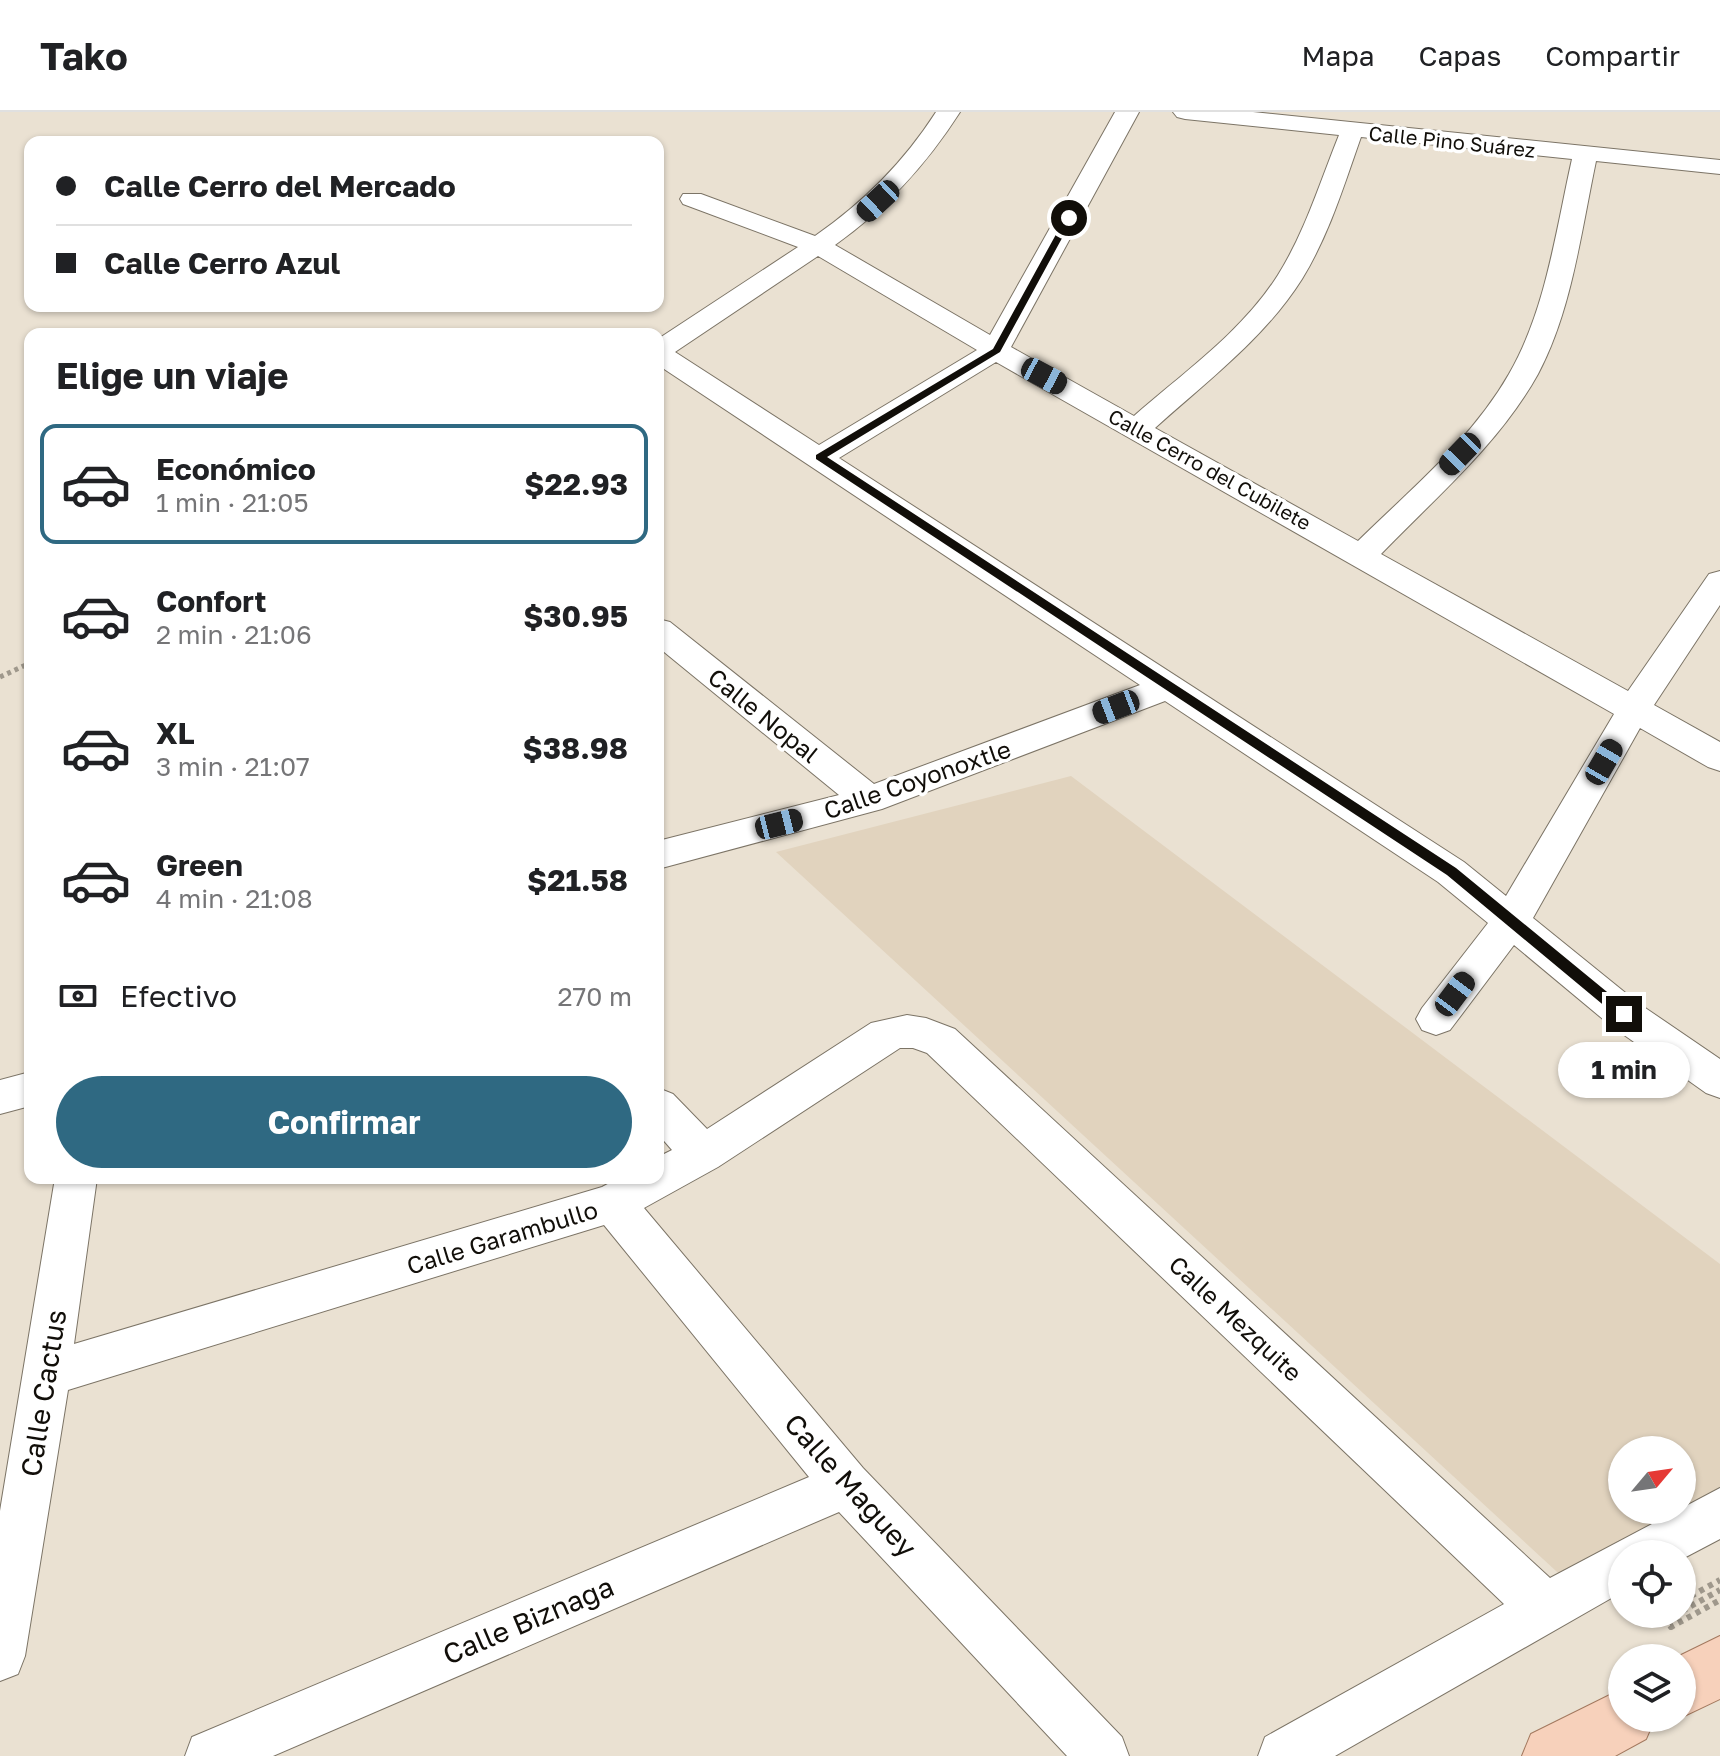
<!DOCTYPE html>
<html lang="es">
<meta charset="utf-8">
<style>
body{margin:0;font-family:"Golos Text",sans-serif;background:#f6f6f6;color:#202124;height:100vh;display:flex;flex-direction:column;font-size:30px;white-space:nowrap}
*{box-sizing:border-box;margin:0}
p{font-size:26px;color:#757577}
.icon{flex:none;width:44px;height:44px;fill:none;stroke:currentColor;stroke-width:2;stroke-linecap:round;stroke-linejoin:round}
.map{position:relative;flex:1;overflow:hidden}
.sheet{position:absolute;left:24px;top:216px;width:640px;height:856px;display:flex;flex-direction:column;background:#fff;border-radius:16px;box-shadow:0 2px 6px #0004}
.sheet>*{flex:none}
.guide{position:absolute;left:24px;top:24px;width:640px;height:176px;border-radius:16px;box-shadow:0 2px 6px #0004;display:grid;align-content:center;height:176px;padding:0 32px;background:#fff}
.needle{width:52px;rotate:61deg}
.controls{position:absolute;left:1608px;top:1324px;display:grid;gap:16px}
.controls a{display:grid;place-items:center;width:88px;height:88px;border-radius:50%;background:#fff;box-shadow:0 2px 6px #0004;font-size:40px}
.end{position:absolute;width:36px;height:36px;margin:-18px;border:10px solid #110e09;background:#fff;box-shadow:0 0 0 4px #fff}
.from{border-radius:50%}
.bubble{position:absolute;height:56px;border-radius:28px;background:#fff;box-shadow:0 2px 6px #0004;font-size:26px;font-weight:700;line-height:56px;text-align:center}
.car{position:absolute;width:24px;height:48px;margin:-24px -12px;border-radius:10px;box-shadow:0 0 6px 2px #0007;background:linear-gradient(#222 24%,#8ab4d8 0 40%,#222 0 76%,#8ab4d8 0 86%,#222 0)}
.guide b{display:flex;align-items:center;gap:28px;height:76px;font-size:30px}
.guide b+b{border-top:2px solid #e0e0e0}
.guide i{width:20px;height:20px;background:#202124}
ul{padding:0;list-style:none}
li{display:flex;align-items:center;gap:24px;height:120px;margin:0 16px 12px;padding:0 16px;border:4px solid transparent;border-radius:16px}
li div{flex:1}
li b{display:block;font-size:30px}
li em{font-style:normal;font-weight:700}
li.current{border-color:#2f6982}
li>.icon{width:72px;height:72px;stroke-width:1.5}
h2{padding:0 32px;font-size:36px;line-height:96px}
.pay{display:flex;align-items:center;gap:20px;height:88px;padding:0 32px;font-size:30px}
.pay p{margin-inline-start:auto}
.cta{display:flex;gap:16px;margin-top:auto;padding:16px 32px}
.cta a{flex:1;height:92px;border-radius:48px;background:#2f6982;color:#fff;font-size:32px;font-weight:700;line-height:92px;text-align:center}
header{display:flex;align-items:center;gap:48px;box-sizing:border-box;height:112px;padding:0 40px;background:#fff;border-bottom:2px solid #e0e0e0}
header strong{font-size:38px}
nav{display:flex;gap:44px;margin-inline-start:auto;font-size:28px}
.map>svg:first-child{display:block}
.built{fill:#e1d3be;fill-rule:evenodd}
.lines{fill:none;stroke-linecap:round;stroke-linejoin:round}
.street-casing{stroke:#7c7466;stroke-width:2}
.primary-casing{stroke:#a3795f;stroke-width:2}
.path-far1{stroke:#9f988c;stroke-width:5;stroke-dasharray:4 4;stroke-linecap:butt}
.path{stroke:#9f988c;stroke-width:6;stroke-dasharray:5 5;stroke-linecap:butt}
.street{fill:#fff;fill-rule:evenodd}
.primary{fill:#f7d1bb;fill-rule:evenodd}
.route{fill:#110e09}
.labels{text-anchor:middle;dominant-baseline:central;stroke-width:7;stroke-linejoin:round;paint-order:stroke}
.far-street-label{font-size:20px;fill:#110e09;stroke:#fff}
.street-label{font-size:24px;fill:#110e09;stroke:#fff}
.near-street-label{font-size:28px;fill:#110e09;stroke:#fff}
</style>
<header>
<strong>Tako</strong>
<nav><a>Mapa</a><a>Capas</a><a>Compartir</a></nav>
</header>
<div class="map">
<svg width="1720" height="1644" viewBox="0 0 1720 1644">
<rect width="100%" height="100%" fill="#eae1d2"/>
<path class="built" d="M1071,664L1720,1152V1403L1622,1442L1581,1482L776,740ZM1622,1338H1682V1398H1622Z"/>
<g class="lines">
<g class="street-casing">
<g id="street">
<path d="M936,0H960C926,53 887,96 835,133L990,223L1115,0H1139L1011,235L1134,304C1183,261 1243,219 1278,163C1305,120 1320,70 1339,23L1185,7L1177,5L1173,0H1253L1720,48V62L1596,49C1581,120 1572,198 1538,262C1499,332 1436,385 1381,442L1628,579L1709,462L1720,459V493L1654,593L1720,630V659L1708,655L1640,616L1533,806L1638,891L1720,947V986L1706,981L1610,913L1514,833L1450,918L1436,923L1422,918L1416,907L1422,896L1488,811L1438,770L1165,589L882,697L658,757V729L839,683L658,535V507L670,510L874,672L1140,573L658,253V227L798,135L683,92L680,87L683,82H701L815,124C864,90 904,50 936,0ZM1361,25L1572,47C1556,118 1546,198 1509,262C1472,327 1411,377 1358,429L1155,316C1206,270 1265,226 1302,167C1329,123 1344,73 1361,25ZM818,144L977,238L819,333L675,240ZM996,250L1614,602L1506,784L1464,750L839,346Z"/>
<polygon points="907,903 926,906 955,917 1550,1466 1720,1376 1720,1427 1682,1447 1682,1442 1622,1442 1622,1480 1335,1644 1258,1644 1265,1625 1504,1492 927,941 913,936 900,936 718,1055 644,1096 863,1356 1122,1625 1129,1644 1067,1644 839,1400 273,1644 185,1644 192,1625 809,1365 604,1113 68,1278 25,1544 18,1562 0,1569 0,1399 55,1066 97,1066 74,1232 602,1075 619,1066 658,1066 658,1045 672,1038 658,1022 658,976 673,982 707,1017 871,911"/>
<polygon points="30,960 30,994 0,1002 0,968"/>
</g>
</g>
<g class="primary-casing">
<g id="primary">
<polygon points="1720,1524 1720,1587 1682,1605 1682,1546 1675,1546"/>
<polygon points="1622,1577 1622,1606 1655,1606 1646,1627 1615,1644 1522,1644 1531,1622"/>
</g>
</g>
<polyline class="path-far1" points="0,565 30,551"/>
<g class="path">
<polyline points="1682,1489 1720,1468"/>
<polyline points="1682,1499 1720,1478"/>
<polyline points="1678,1502 1666,1509 1671,1515 1720,1488"/>
</g>
<use href="#street" class="street"/>
<use href="#primary" class="primary"/>
</g>
<polygon class="route" points="1069,103 1073,106 1000,240 827,345 1456,756 1629,898 1629,906 1619,906 1447,763 816,347 816,343 993,237 1065,106"/>
<g class="labels">
<g class="far-street-label">
<text transform="translate(1452 29) rotate(6)">Calle Pino Suárez</text>
<text transform="translate(1210 357) rotate(29)">Calle Cerro del Cubilete</text>
</g>
<g class="street-label">
<text transform="translate(764 603) rotate(39)">Calle Nopal</text>
<text transform="translate(917 667) rotate(-19)">Calle Coyonoxtle</text>
<text transform="translate(502 1125) rotate(-17)">Calle Garambullo</text>
<text transform="translate(1236 1206) rotate(43)">Calle Mezquite</text>
</g>
<g class="near-street-label">
<text transform="translate(43 1281) rotate(-81)">Calle Cactus</text>
<text transform="translate(851 1373) rotate(48)">Calle Maguey</text>
<text transform="translate(528 1508) rotate(-23)">Calle Biznaga</text>
</g>
</g>
</svg>
<div class="controls">
<a><svg class="needle" viewBox="-14 -14 28 28"><path d="M0-13l5 13h-10z" fill="#e53935"/><path d="M0 13l5-13h-10z" fill="#757577"/></svg></a>
<a><svg class="icon" aria-label="locate" viewBox="0 0 24 24"><circle cx="12" cy="12" r="6"/><path d="M12 2v4M12 18v4M2 12h4M18 12h4"/></svg></a>
<a><svg class="icon" aria-label="layers" viewBox="0 0 24 24"><path d="M12 4l9 5-9 5-9-5zM3 14l9 5 9-5"/></svg></a>
</div>
<i class="end from" style="left:1069px;top:106px"></i>
<i class="end" style="left:1624px;top:902px"></i>
<div class="bubble" style="left:1558px;top:930px;width:132px">1 min</div>
<i class="car" style="left:878px;top:89px;rotate:227deg"></i>
<i class="car" style="left:1044px;top:264px;rotate:118deg"></i>
<i class="car" style="left:1460px;top:342px;rotate:224deg"></i>
<i class="car" style="left:1116px;top:595px;rotate:249deg"></i>
<i class="car" style="left:1604px;top:650px;rotate:30deg"></i>
<i class="car" style="left:779px;top:712px;rotate:76deg"></i>
<i class="car" style="left:1455px;top:882px;rotate:37deg"></i>
<div class="guide">
<b><i class="from"></i>Calle Cerro del Mercado</b>
<b><i></i>Calle Cerro Azul</b>
</div>
<section class="sheet">
<h2>Elige un viaje</h2>
<ul>
<li class="current"><svg class="icon" aria-label="car" viewBox="0 0 24 24"><path d="M5 17H2v-5l4-1 3-4h7l3 4 3 1v5h-3M9 17h6M6 11h13"/><circle cx="7" cy="17" r="2"/><circle cx="17" cy="17" r="2"/></svg><div><b>Económico</b><p>1 min · 21:05</p></div><em>$22.93</em></li>
<li><svg class="icon" aria-label="car" viewBox="0 0 24 24"><path d="M5 17H2v-5l4-1 3-4h7l3 4 3 1v5h-3M9 17h6M6 11h13"/><circle cx="7" cy="17" r="2"/><circle cx="17" cy="17" r="2"/></svg><div><b>Confort</b><p>2 min · 21:06</p></div><em>$30.95</em></li>
<li><svg class="icon" aria-label="car" viewBox="0 0 24 24"><path d="M5 17H2v-5l4-1 3-4h7l3 4 3 1v5h-3M9 17h6M6 11h13"/><circle cx="7" cy="17" r="2"/><circle cx="17" cy="17" r="2"/></svg><div><b>XL</b><p>3 min · 21:07</p></div><em>$38.98</em></li>
<li><svg class="icon" aria-label="car" viewBox="0 0 24 24"><path d="M5 17H2v-5l4-1 3-4h7l3 4 3 1v5h-3M9 17h6M6 11h13"/><circle cx="7" cy="17" r="2"/><circle cx="17" cy="17" r="2"/></svg><div><b>Green</b><p>4 min · 21:08</p></div><em>$21.58</em></li>
</ul>
<div class="pay"><svg class="icon" aria-label="cash" viewBox="0 0 24 24"><path d="M3 7h18v10H3z"/><circle cx="12" cy="12" r="2"/></svg>Efectivo<p>270 m</p></div>
<div class="cta"><a>Confirmar</a></div>
</section>
</div>
